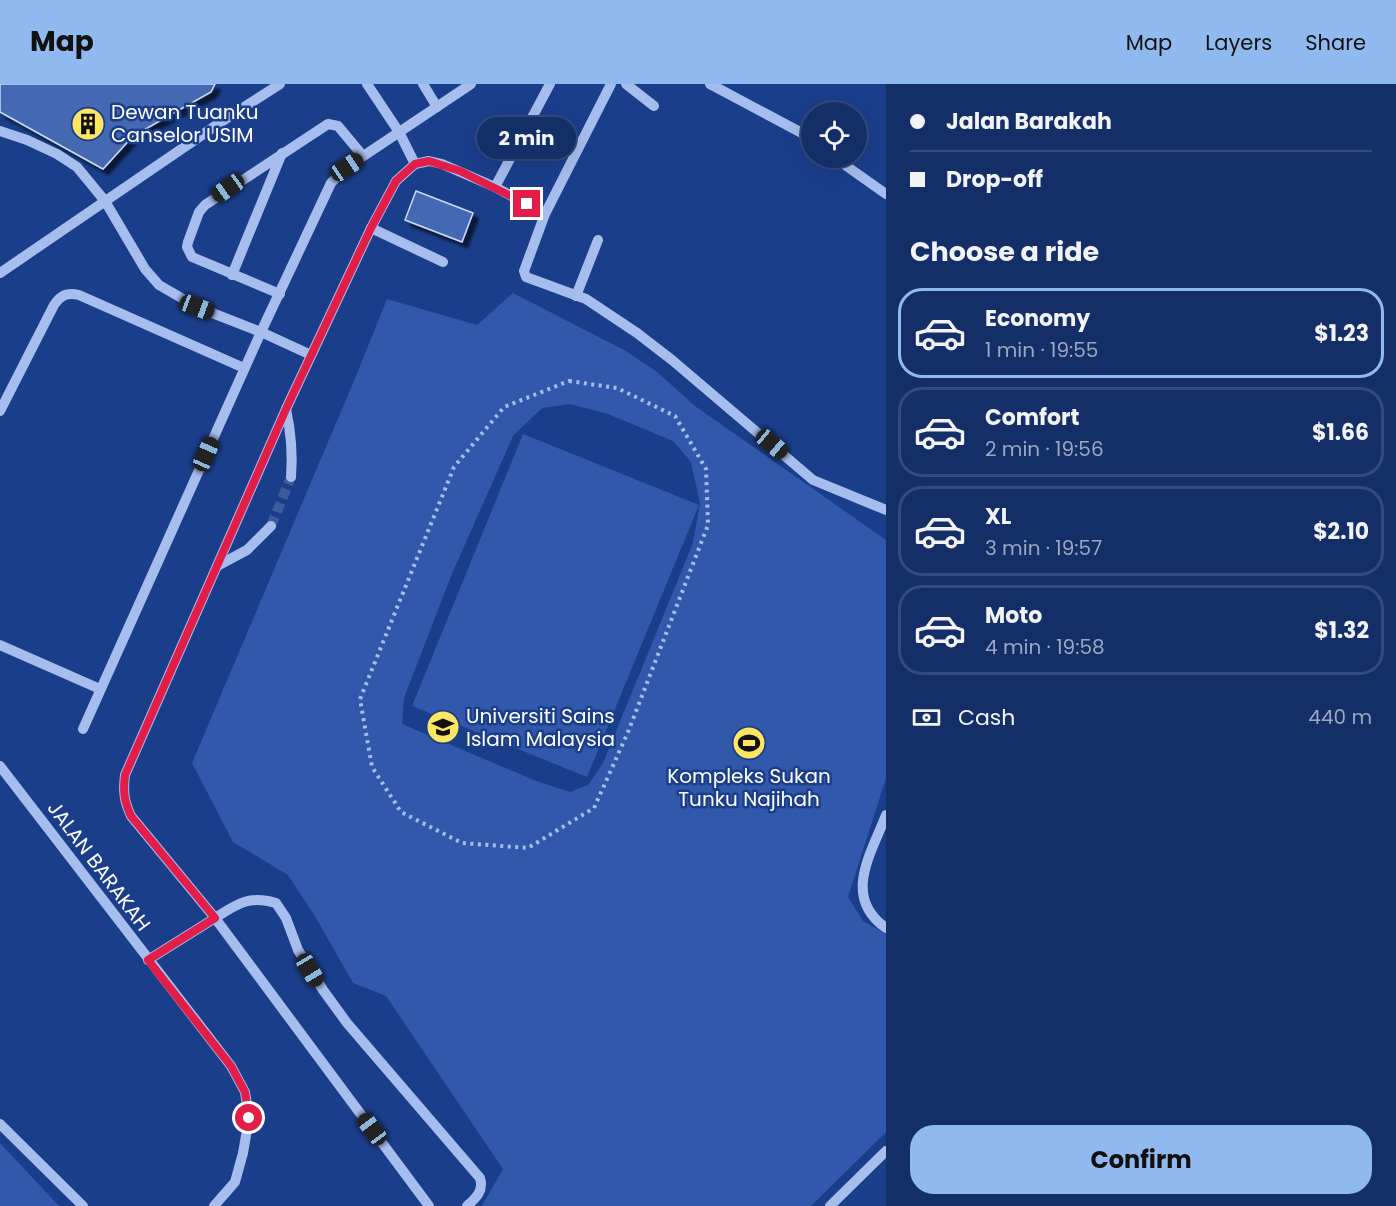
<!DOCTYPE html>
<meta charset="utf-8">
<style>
body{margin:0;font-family:Poppins,sans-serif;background:#213a71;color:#f1f3f6;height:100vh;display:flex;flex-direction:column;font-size:22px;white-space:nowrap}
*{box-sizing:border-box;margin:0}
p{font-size:20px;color:#9da8c0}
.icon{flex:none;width:33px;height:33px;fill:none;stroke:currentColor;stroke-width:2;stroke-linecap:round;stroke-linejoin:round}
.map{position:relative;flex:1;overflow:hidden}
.details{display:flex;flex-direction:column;background:#142e68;width:510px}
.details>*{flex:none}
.hud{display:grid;align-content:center;height:132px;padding:0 24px;background:#142e68}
.controls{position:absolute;left:801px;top:18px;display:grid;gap:12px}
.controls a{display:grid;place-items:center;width:66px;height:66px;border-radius:50%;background:#142e68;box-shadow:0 6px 24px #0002,0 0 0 2px #334a7c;font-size:30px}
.end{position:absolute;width:27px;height:27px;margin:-14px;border:8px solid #e11d48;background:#fff;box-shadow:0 0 0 3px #fff}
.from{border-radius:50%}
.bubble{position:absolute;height:42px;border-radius:21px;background:#142e68;box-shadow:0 6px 24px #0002,0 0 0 2px #334a7c;font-size:20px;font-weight:700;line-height:42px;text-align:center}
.car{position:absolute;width:18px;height:36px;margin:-18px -9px;border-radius:8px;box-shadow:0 0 4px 2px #0007;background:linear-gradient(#222 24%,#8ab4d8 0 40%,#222 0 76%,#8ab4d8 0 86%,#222 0)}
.hud b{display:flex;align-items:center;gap:21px;height:57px;font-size:22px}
.hud b+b{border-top:2px solid #334a7c}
.hud i{width:15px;height:15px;background:#f1f3f6}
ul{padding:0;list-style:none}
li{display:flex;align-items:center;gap:18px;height:90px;margin:0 12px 9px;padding:0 12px;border:3px solid #334a7c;border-radius:24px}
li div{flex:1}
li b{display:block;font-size:22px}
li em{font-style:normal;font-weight:700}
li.on{border-color:#90b9f0}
li>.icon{width:54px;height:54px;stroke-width:1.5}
h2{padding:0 24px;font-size:27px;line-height:72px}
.pay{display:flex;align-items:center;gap:15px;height:66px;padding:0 24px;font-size:22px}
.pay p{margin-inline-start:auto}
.primary-button{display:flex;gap:12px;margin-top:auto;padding:12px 24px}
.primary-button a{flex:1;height:69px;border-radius:24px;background:#90b9f0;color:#111;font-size:24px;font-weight:700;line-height:69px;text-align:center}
header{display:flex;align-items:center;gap:36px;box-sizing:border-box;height:84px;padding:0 30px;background:#90b9f0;color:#111}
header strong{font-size:28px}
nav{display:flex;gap:33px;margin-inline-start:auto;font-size:21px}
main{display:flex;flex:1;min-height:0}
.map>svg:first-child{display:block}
.green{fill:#3158ab;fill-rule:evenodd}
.building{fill:#4467b3;stroke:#cbdaf9;stroke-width:1.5;filter:url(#shadow)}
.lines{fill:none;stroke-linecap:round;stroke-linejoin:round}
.minor-tunnel{stroke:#3d5b9c;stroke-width:10;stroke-dasharray:10 5;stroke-linecap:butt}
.path{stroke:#a6bded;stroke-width:4;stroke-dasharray:3 4.5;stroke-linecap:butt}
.minor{stroke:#a6bded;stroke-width:10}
.route{stroke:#e11d48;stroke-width:8}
.labels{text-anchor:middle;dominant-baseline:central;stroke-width:5;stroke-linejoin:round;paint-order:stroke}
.poi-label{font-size:20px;fill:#fff;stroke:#1b3e8b;text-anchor:start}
.street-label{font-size:20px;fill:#fff;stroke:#1b3e8b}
</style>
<header>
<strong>Map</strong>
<nav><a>Map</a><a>Layers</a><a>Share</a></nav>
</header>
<main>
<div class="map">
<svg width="886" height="1122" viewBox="0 0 886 1122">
<defs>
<filter id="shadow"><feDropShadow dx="5.5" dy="5.5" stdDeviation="1.5" flood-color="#0009"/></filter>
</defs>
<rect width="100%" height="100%" fill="#1b3e8b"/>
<g class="green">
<path d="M513,209L626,267L657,288L695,322L886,456V694L848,813L863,837L886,850V1048L811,1122H482L503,1085L386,912L353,899L316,834L288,791L233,758L192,679L356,292L387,215L477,241ZM570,320L608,330L673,357L691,378L700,419L693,459L603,679L588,701L570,708L536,697L402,640L404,614L451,492L513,352L542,324Z"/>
<polygon points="523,350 699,421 587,693 412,622"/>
<polygon points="0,1059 59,1122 0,1122"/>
</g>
<g class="building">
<polygon points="0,0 215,0 211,8 133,52 103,85 0,28"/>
<polygon points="416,107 473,129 462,158 405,136"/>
</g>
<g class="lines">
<polyline class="minor-tunnel" points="271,442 291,393"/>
<polygon class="path" points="569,297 617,304 675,332 706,385 708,441 628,648 594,724 528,764 462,759 401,728 372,683 360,615 454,383 504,323"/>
<g class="minor">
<polyline points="367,0 399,48 415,80"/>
<polyline points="423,0 437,23"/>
<polyline points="626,0 654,22"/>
<polyline points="710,0 800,48 812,56"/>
<polyline points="0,47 27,56 57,70 77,83 105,117 145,185 159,201 197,223 261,248 83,645"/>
<polyline points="835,74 886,110"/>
<polyline points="495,103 550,0"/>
<polyline points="545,130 611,0"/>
<polyline points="371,144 443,178"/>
<polyline points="0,189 224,36 280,0"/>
<polyline points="232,191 282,69"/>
<polyline points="280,210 192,173 187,163 188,158 199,128 205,121 328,40 338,42 363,72"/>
<polyline points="576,212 598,156"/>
<polyline points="311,271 261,248 331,99 347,83 471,0"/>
<path d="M286,325C291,348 293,369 291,393"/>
<path d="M0,327L54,221C61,211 67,208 79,211L244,284"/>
<polyline points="217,482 247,466 271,442"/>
<polyline points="0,561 100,605"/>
<polyline points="0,682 231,982 245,1008 249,1034 243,1069 235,1098 214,1122"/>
<path d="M886,731C871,770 842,813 886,844"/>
<path d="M148,876L215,834L131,732C124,717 123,707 125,691L286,325L371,144L396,97L415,80L429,77L442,80L495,103L545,130L524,187L526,193L586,215L637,249L672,276L813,396L886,426"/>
<polyline points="0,1040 83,1122"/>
<path d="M429,1122L215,834C237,820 249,811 276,819L286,834L298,866L323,906L347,939L480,1094C484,1107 476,1114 467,1122"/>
<polyline points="830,1122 886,1067"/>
</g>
</g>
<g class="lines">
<path class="route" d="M249,1034L245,1008L231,982L148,876L215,834L131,732C124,717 123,707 125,691L286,325L371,144L396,97L415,80L429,77L460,87L527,120"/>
</g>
<defs>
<g id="building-disc" transform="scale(1.725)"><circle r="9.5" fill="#fee562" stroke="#1b3e8b"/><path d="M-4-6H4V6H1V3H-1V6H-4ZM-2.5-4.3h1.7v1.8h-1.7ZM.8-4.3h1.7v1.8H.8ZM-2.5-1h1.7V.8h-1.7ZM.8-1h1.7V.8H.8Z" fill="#111"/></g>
<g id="university-disc" transform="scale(1.725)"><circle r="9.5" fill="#fee562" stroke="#1b3e8b"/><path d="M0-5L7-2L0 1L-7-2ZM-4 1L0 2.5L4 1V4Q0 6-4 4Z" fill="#111"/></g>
<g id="stadium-disc" transform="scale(1.725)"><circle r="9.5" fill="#fee562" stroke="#1b3e8b"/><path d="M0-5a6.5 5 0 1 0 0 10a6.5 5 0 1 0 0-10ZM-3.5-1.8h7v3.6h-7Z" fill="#111"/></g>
</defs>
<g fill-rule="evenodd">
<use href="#building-disc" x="88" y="40"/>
<use href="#university-disc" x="443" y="643"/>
<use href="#stadium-disc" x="749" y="659"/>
</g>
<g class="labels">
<g class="poi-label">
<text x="111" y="28">Dewan Tuanku<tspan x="111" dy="23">Canselor USIM</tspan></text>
<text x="466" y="632">Universiti Sains<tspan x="466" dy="23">Islam Malaysia</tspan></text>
<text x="749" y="692" text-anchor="middle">Kompleks Sukan<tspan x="749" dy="23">Tunku Najihah</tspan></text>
</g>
<g class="street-label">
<text transform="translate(99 782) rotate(53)">JALAN BARAKAH</text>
</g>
</g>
</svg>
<div class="controls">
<a><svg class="icon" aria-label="locate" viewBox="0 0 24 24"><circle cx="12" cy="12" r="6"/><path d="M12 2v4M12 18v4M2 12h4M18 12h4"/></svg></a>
</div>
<i class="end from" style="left:249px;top:1034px"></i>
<i class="end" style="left:527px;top:120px"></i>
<div class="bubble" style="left:477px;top:33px;width:99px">2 min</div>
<i class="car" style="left:347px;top:83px;rotate:56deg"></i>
<i class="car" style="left:228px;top:104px;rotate:235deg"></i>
<i class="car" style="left:197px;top:223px;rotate:111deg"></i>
<i class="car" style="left:772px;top:360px;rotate:130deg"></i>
<i class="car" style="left:206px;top:370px;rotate:24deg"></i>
<i class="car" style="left:310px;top:886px;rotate:149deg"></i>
<i class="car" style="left:372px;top:1045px;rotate:323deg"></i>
</div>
<section class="details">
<div class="hud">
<b><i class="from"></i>Jalan Barakah</b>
<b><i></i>Drop-off</b>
</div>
<h2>Choose a ride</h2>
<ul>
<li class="on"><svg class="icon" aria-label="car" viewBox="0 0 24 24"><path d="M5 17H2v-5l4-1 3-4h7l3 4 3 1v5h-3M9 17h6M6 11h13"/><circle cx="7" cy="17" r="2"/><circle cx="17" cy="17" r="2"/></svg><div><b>Economy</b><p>1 min · 19:55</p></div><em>$1.23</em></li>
<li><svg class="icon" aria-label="car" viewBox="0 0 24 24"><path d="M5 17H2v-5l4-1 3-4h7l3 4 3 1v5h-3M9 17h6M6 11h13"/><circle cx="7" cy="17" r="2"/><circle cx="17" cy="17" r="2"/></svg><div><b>Comfort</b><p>2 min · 19:56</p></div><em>$1.66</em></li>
<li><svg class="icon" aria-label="car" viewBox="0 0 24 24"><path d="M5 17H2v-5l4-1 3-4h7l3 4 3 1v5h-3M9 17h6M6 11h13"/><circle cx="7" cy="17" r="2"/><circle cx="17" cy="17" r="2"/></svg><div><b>XL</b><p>3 min · 19:57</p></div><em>$2.10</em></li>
<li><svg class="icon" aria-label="car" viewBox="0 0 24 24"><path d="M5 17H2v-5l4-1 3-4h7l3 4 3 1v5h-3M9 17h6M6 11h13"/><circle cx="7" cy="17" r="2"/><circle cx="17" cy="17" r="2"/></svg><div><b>Moto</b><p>4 min · 19:58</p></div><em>$1.32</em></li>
</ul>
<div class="pay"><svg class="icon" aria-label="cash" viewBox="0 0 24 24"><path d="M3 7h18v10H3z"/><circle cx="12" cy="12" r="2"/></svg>Cash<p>440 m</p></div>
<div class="primary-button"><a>Confirm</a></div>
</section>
</main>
